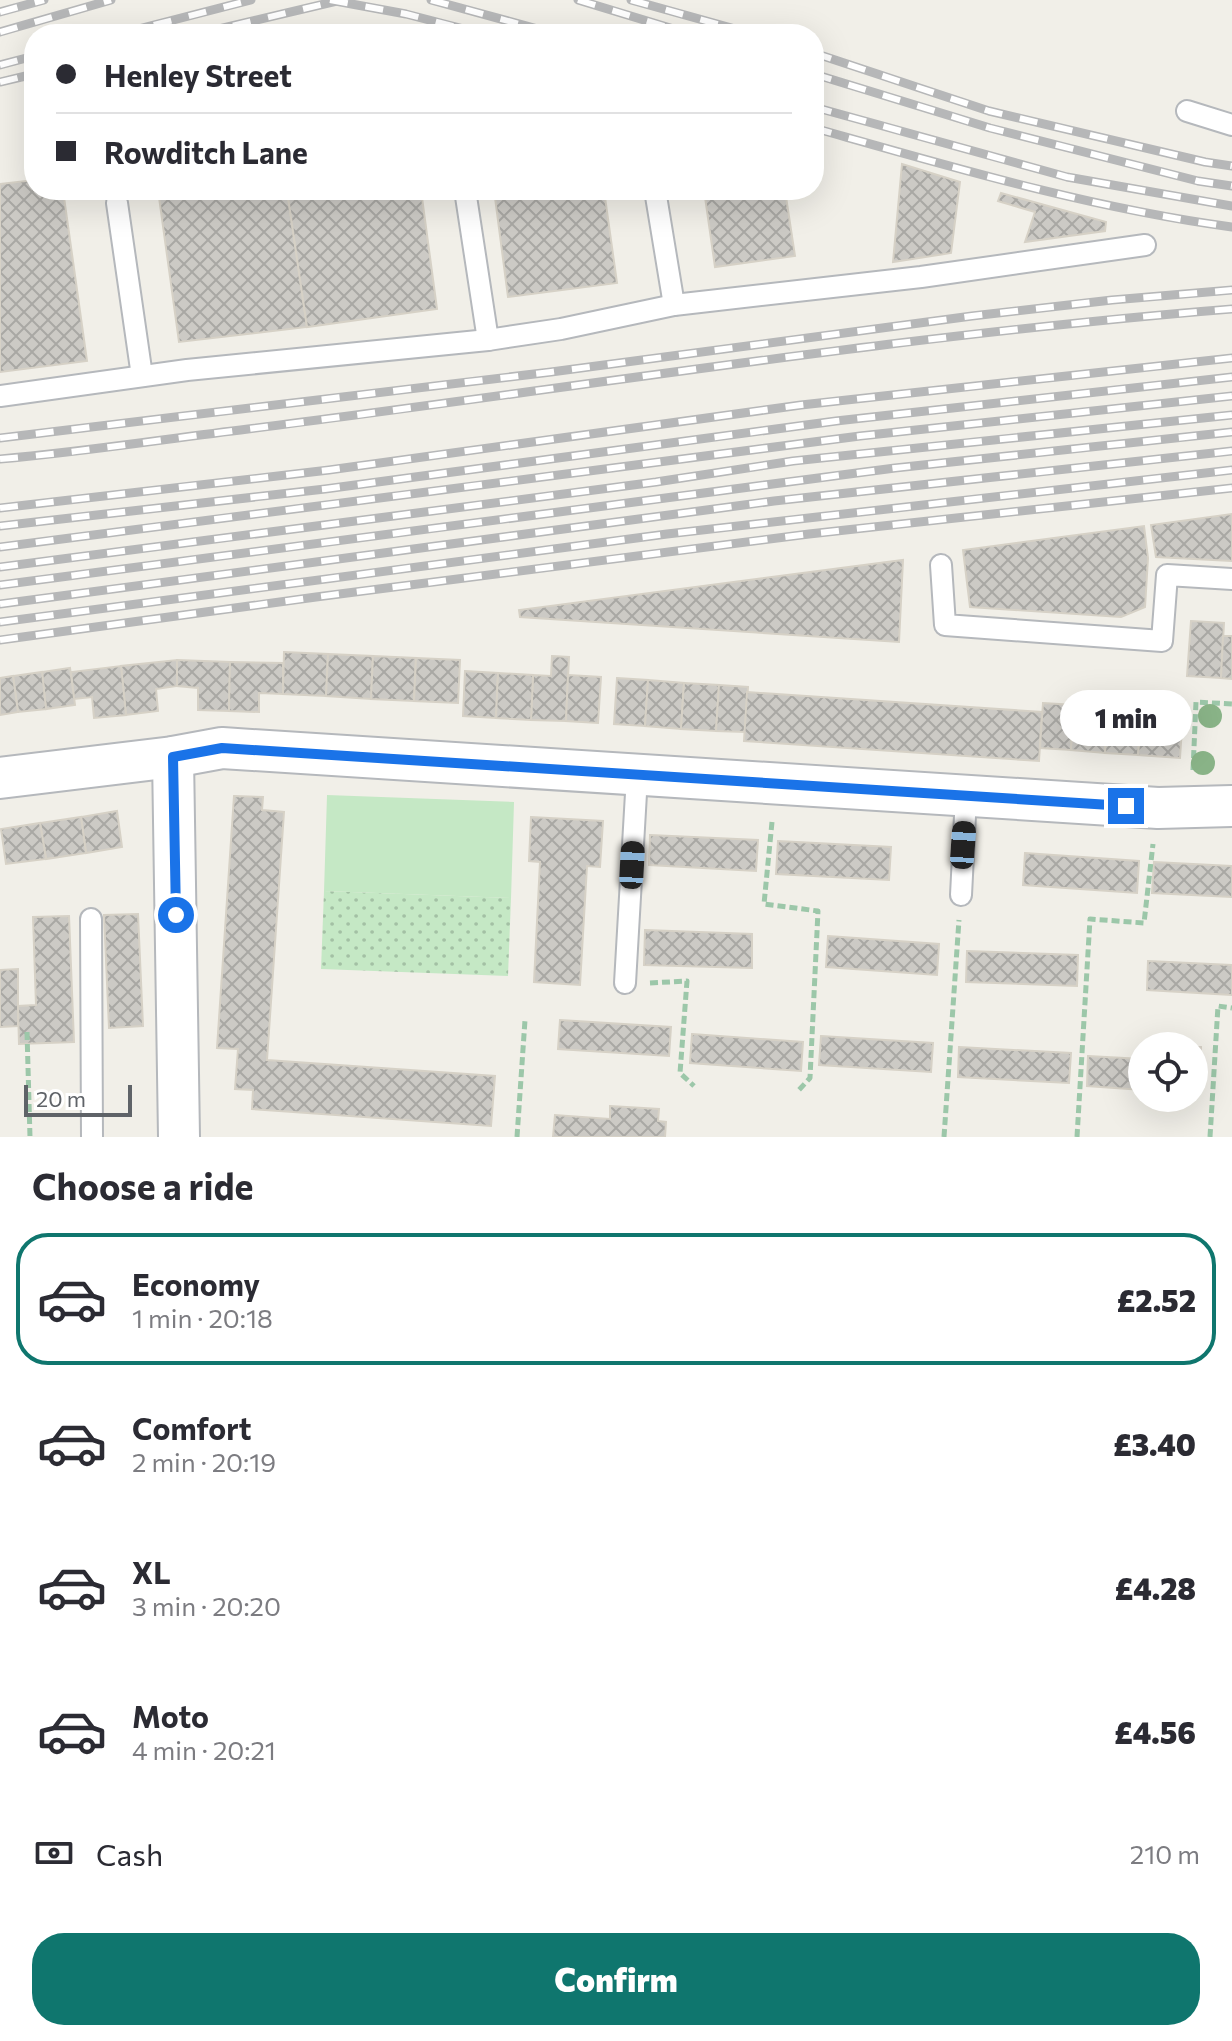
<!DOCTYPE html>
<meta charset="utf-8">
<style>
body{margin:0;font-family:Commissioner,sans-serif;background:#f7f7f7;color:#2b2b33;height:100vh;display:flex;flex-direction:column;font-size:30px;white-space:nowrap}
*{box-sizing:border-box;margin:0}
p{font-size:26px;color:#7c7c81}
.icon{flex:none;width:44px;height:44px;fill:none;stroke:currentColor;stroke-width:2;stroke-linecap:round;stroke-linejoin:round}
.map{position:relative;height:1137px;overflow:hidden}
.details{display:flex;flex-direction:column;background:#fff;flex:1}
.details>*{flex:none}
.banner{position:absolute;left:24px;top:24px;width:800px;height:176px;border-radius:32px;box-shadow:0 8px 32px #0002;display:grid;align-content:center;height:176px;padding:0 32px;background:#fff}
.buttons{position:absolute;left:1128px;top:1032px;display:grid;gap:16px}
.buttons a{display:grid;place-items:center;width:80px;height:80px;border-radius:50%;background:#fff;box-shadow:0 8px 32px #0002;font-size:40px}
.scale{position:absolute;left:24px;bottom:20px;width:108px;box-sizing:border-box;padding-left:8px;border:4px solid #5f6368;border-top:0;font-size:22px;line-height:28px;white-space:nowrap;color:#5f6368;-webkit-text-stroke:6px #fff;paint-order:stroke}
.end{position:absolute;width:36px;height:36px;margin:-18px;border:10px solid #1a73e8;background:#fff;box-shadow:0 0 0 4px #fff}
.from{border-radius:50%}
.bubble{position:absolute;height:56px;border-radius:28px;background:#fff;box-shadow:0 8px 32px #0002;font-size:26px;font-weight:800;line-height:56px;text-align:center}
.car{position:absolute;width:24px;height:48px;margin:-24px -12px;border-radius:10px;box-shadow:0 0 6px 2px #0007;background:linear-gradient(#222 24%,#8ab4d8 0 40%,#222 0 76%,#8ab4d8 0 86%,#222 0)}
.banner b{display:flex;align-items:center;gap:28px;height:76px;font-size:30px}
.banner b+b{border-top:2px solid #e1e1e2}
.banner i{width:20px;height:20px;background:#2b2b33}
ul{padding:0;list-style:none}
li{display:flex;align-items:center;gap:24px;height:132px;margin:0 16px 12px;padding:0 16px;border:4px solid transparent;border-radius:32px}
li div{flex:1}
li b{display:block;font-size:30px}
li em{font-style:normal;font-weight:800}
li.active{border-color:#0f766e}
li>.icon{width:72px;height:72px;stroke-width:1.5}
h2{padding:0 32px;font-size:36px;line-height:96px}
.pay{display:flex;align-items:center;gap:20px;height:88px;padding:0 32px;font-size:30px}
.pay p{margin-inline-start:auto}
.cta{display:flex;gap:16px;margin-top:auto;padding:16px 32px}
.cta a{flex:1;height:92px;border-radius:32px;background:#0f766e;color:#fff;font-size:32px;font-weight:800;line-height:92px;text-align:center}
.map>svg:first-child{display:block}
.green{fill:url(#green-dots)}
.pitch{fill:#c5e8c5}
.building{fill:url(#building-cross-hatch);stroke:#d6d1c6;stroke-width:2}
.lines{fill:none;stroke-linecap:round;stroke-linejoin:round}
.lane-casing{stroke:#b5b8bc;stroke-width:24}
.street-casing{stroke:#b5b8bc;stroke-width:44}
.path{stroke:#9cc7a9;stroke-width:5;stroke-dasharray:8 4;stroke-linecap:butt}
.lane{stroke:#fff;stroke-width:20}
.street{stroke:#fff;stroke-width:40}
.rail-casing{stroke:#b6b7b8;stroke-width:9}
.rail{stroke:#fff;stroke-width:6;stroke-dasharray:18;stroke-linecap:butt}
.tree{fill:#89b387}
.route{stroke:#1a73e8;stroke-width:10}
</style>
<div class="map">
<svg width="1232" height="1137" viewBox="0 0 1232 1137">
<defs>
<pattern id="green-dots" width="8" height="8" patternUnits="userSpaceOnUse" patternTransform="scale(2)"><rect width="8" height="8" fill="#c5e8c5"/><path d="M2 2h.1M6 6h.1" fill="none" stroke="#a3c0a4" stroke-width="1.8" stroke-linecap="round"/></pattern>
<pattern id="building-cross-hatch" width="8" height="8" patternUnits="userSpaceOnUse" patternTransform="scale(2)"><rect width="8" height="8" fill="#cccac5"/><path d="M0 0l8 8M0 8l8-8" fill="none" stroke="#a9a8a4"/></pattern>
</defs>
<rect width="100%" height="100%" fill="#f1efe8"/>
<polygon class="green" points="324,891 511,898 508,976 321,969"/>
<polygon class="pitch" points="327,795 514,802 511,898 324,891"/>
<g class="building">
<polygon points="902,164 960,182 951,253 893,262"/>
<polygon points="34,180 34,190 63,190 87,361 0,372 0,184"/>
<polygon points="158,190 287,190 307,327 179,342"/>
<polygon points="287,190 421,190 437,309 307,327"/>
<polygon points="494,190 604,190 617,283 508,297"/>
<polygon points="704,190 785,190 795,256 715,267"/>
<polygon points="1001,193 1106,222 1105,231 1025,242 1035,212 998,201"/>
<polygon points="1232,514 1232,561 1156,557 1151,525"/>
<polygon points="1144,526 1148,558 1145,607 1121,617 970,607 963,550"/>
<polygon points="903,560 899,642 520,617 519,610"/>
<polygon points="1191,621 1224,623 1221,678 1187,676"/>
<polygon points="1223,636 1232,636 1232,679 1221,678"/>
<polygon points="284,652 328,654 326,696 283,694"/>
<polygon points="328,654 373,656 371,699 326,696"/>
<polygon points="373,656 416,658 414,701 371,699"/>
<polygon points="552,656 569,657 566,721 531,720 533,675 551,676"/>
<polygon points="416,658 460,660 458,703 414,701"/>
<polygon points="177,660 177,686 156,689 158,711 126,715 121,666"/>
<polygon points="177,660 230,662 229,711 198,710 198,688 177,686"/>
<polygon points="230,662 283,663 283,694 259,693 259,712 229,711"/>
<polygon points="121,666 126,715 94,718 92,697 74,699 71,672"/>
<polygon points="70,668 75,705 46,709 42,672"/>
<polygon points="465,671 498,673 496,718 463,716"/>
<polygon points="42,672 46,709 18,712 13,676"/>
<polygon points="498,673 533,675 531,720 496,718"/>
<polygon points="568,675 601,677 598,723 566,721"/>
<polygon points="13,676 18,712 0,715 0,678"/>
<polygon points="617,678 648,680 645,726 614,724"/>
<polygon points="648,680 684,683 681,729 645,726"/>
<polygon points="684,683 719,685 716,731 681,729"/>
<polygon points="719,685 748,687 745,732 716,731"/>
<polygon points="747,692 1042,712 1039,761 744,741"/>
<polygon points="1043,703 1074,705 1071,750 1040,748"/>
<polygon points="1074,705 1108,707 1105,753 1071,750"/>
<polygon points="1108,707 1142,710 1138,755 1105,753"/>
<polygon points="1142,710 1183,713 1180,758 1138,755"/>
<polygon points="234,796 263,797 262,810 284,812 267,1060 495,1076 491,1126 252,1109 253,1090 235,1089 238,1049 217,1048"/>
<polygon points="117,811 122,847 86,853 81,817"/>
<polygon points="81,817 86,853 46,859 40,823"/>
<polygon points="531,817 603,821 600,867 587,866 580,985 534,982 540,862 529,861"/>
<polygon points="40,823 46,859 6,864 1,829"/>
<polygon points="650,835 758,840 756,871 649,865"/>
<polygon points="778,841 891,847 889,880 776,874"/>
<polygon points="1025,853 1139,861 1137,893 1023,885"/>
<polygon points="1154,862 1232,866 1232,897 1152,893"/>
<polygon points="138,914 143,1026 109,1028 104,915"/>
<polygon points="69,916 74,1042 19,1044 18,1006 36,1005 33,917"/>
<polygon points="645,930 752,934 752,968 644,965"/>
<polygon points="828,936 939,944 937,975 826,967"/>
<polygon points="967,951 1078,955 1077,986 966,982"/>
<polygon points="1148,961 1232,965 1232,995 1147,990"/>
<polygon points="18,969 18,1026 0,1027 0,970"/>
<polygon points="560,1020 671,1027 669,1056 558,1049"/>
<polygon points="692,1034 803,1042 801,1071 690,1063"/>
<polygon points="821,1036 933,1043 931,1072 819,1065"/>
<polygon points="959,1047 1071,1053 1069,1083 958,1077"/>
<polygon points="1194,1047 1201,1047 1199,1093 1194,1093"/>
<polygon points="1088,1056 1142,1059 1142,1090 1087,1086"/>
<polygon points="610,1106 659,1109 658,1121 666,1122 665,1137 553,1137 555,1115 610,1119"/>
</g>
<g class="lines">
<g class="lane-casing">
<g id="lane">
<polyline points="1187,111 1232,125"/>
<polyline points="465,190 488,340"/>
<polyline points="655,190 674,305"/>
<polyline points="117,203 142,376"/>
<polyline points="0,396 187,370 488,340 561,329 674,305 921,277 1145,245"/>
<polyline points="941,565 945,625 1162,641 1167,575 1232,579"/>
<polyline points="961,895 966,796"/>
<polyline points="91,919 92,1137"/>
<polyline points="625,983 637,776"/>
</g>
</g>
<g class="street-casing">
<g id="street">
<polyline points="173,757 179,1137"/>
<polyline points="0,778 173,757 222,748 1158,808 1232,806"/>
</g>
</g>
<g class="path">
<polyline points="1193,770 1196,702 1232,704"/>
<polyline points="772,822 764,904 818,911 810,1078 797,1092"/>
<polyline points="650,983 687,981 680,1073 694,1086"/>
<polyline points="27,1032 30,1137"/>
<polyline points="517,1137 525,1020"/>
<polyline points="944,1137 959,920"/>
<polyline points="1077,1137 1090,919 1144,923 1153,844"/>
<polyline points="1210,1137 1218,1006 1232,1008"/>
</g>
<use href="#lane" class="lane"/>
<use href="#street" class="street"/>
<g class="rail-casing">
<g id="rail">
<polyline points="330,0 406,14 483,34"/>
<polyline points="431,0 556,34"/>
<polyline points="578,0 690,34"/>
<polyline points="631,0 753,34"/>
<polyline points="0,12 44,0"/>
<polyline points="0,32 111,0"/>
<polyline points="119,34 251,0"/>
<polyline points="198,34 341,0"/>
<polyline points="814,53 989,111 1205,162 1232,166"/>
<polyline points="0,65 34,56"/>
<polyline points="814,74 990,128 1198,181 1232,186"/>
<polyline points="0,82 34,74"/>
<polyline points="814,107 1067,177 1232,206"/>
<path d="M814,128C952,167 1090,208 1232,227"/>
<polyline points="0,438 551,372 972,316 1112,300 1232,290"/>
<path d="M0,459C83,452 165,439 248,429C575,388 902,335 1232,309"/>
<polyline points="0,508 329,470 801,405 1232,358"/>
<polyline points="0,526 325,489 836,421 1232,377"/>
<polyline points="0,547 860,436 1232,396"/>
<polyline points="0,567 656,482 793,461 1232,415"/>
<polyline points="0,585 895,468 1232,432"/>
<polyline points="0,604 774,501 1232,451"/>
<polyline points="0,622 667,534 1232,470"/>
<polyline points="0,640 316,597 809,534 1232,488"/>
</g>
</g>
<use href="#rail" class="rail"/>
</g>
<g class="tree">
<circle cx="1210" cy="716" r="12"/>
<circle cx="1203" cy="763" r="12"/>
</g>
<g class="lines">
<polyline class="route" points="176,915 173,757 222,748 1126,806"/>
</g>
</svg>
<div class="buttons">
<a><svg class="icon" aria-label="locate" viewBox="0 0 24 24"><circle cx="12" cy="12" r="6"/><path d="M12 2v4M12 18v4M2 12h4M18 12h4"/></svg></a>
</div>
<div class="scale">20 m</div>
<i class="end from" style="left:176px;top:915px"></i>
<i class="end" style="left:1126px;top:806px"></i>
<div class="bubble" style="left:1060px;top:690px;width:132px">1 min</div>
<i class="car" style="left:963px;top:845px;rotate:4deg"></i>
<i class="car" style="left:632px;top:865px;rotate:3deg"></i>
<div class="banner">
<b><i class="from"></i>Henley Street</b>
<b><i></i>Rowditch Lane</b>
</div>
</div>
<section class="details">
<h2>Choose a ride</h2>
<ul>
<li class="active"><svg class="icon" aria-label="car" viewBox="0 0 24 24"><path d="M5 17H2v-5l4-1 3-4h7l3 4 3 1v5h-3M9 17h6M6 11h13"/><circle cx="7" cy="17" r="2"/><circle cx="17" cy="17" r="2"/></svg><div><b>Economy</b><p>1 min · 20:18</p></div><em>£2.52</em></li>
<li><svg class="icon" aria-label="car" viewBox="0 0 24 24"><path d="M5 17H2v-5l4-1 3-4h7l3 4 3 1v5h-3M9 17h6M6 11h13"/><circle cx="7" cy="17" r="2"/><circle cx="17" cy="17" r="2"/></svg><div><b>Comfort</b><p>2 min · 20:19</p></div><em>£3.40</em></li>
<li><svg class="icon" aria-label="car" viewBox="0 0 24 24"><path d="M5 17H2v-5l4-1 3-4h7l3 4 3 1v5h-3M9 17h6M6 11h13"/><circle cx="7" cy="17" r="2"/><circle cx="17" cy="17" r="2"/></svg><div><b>XL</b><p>3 min · 20:20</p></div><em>£4.28</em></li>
<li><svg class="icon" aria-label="car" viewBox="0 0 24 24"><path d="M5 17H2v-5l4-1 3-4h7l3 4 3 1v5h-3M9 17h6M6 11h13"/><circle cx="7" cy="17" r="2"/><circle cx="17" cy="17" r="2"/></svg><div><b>Moto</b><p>4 min · 20:21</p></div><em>£4.56</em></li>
</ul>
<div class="pay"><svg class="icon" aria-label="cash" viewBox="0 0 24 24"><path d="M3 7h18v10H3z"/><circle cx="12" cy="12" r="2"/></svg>Cash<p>210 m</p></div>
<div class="cta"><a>Confirm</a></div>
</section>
